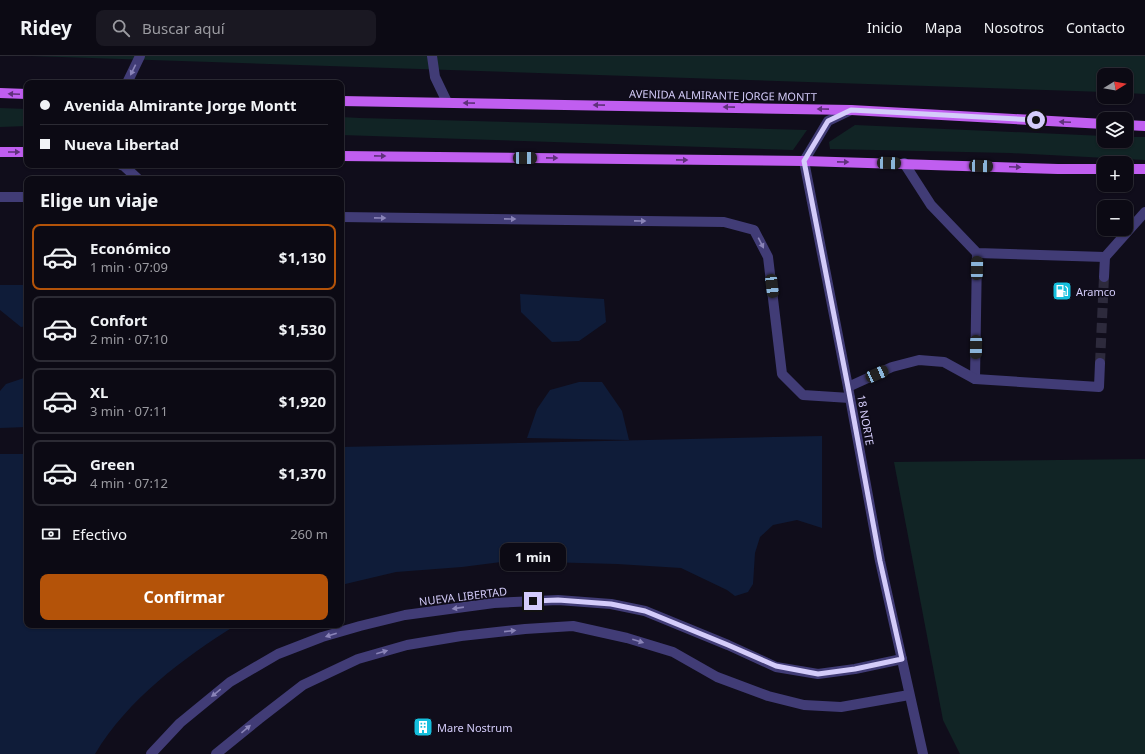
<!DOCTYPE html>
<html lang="es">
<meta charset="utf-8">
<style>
body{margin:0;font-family:"Noto Sans",sans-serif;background:#1a1822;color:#f1f3f6;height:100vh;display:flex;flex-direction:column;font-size:15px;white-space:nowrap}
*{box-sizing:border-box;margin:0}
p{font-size:13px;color:#9a9aa0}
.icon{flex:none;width:22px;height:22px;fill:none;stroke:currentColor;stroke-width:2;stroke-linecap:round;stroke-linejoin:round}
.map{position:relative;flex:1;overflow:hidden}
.panel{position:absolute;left:24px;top:120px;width:320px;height:452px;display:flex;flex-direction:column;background:#0c0a14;border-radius:8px;box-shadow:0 1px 3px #0004,0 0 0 1px #2c2b34}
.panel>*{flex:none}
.hud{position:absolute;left:24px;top:24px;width:320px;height:88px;border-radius:8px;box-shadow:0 1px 3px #0004,0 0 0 1px #2c2b34;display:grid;align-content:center;height:88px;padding:0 16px;background:#0c0a14}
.needle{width:26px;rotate:79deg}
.tools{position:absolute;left:1097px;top:12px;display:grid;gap:8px}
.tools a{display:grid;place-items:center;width:36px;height:36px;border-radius:8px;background:#0c0a14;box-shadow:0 1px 3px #0004,0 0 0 1px #2c2b34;font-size:20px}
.end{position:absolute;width:18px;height:18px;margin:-9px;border:5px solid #d4ccfa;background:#111;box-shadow:0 0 0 2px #111}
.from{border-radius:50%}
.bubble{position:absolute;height:28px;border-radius:8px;background:#0c0a14;box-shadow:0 1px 3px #0004,0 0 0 1px #2c2b34;font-size:13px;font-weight:700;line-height:28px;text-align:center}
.car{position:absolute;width:12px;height:24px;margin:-12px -6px;border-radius:5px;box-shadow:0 0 3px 1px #0007;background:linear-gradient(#222 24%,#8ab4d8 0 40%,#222 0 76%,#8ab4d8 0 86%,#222 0)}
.hud b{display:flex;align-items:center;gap:14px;height:38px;font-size:15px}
.hud b+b{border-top:1px solid #2c2b34}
.hud i{width:10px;height:10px;background:#f1f3f6}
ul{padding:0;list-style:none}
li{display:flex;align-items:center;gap:12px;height:66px;margin:0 8px 6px;padding:0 8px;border:2px solid #2c2b34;border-radius:8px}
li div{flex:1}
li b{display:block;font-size:15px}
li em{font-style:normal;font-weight:700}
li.selected{border-color:#b45309}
li>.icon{width:36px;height:36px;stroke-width:1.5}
h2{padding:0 16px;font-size:18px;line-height:48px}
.pay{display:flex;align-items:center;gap:10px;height:44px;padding:0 16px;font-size:15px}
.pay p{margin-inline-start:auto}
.action{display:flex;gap:8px;margin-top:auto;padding:8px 16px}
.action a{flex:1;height:46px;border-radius:8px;background:#b45309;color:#fff;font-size:16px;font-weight:700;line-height:46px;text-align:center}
header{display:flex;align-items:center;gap:24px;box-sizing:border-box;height:56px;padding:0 20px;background:#0c0a14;border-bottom:1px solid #2c2b34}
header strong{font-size:19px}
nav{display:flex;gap:22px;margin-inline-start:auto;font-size:14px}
.search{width:280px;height:36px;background:#1a1822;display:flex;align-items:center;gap:10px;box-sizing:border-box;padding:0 14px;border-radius:8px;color:#9a9aa0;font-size:15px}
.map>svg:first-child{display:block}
.green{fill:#112425}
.water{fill:#0f1c39}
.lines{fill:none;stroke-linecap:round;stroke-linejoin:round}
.minor-tunnel{stroke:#2d2a3c;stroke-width:10;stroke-dasharray:10 5;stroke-linecap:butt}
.minor{stroke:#413c76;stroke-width:10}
.major{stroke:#c05ef0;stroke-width:10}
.oneway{fill:#8a84b8}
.oneway2{fill:#5f317b}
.route{stroke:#d4ccfa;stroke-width:5}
.labels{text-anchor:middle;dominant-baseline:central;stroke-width:3;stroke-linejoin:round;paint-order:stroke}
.street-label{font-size:11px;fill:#d4ccfa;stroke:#100d1b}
.poi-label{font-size:11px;fill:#d4ccfa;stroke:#100d1b;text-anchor:start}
</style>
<header>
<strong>Ridey</strong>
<div class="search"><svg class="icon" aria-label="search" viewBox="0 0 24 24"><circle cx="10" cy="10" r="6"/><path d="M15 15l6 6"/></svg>Buscar aquí</div>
<nav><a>Inicio</a><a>Mapa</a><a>Nosotros</a><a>Contacto</a></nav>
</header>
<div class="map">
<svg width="1145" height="698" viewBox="0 0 1145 698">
<rect width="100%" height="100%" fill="#100d1b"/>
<g class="green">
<polygon points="31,0 1145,0 1145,38 1126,37 1126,19 1104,19 1104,36"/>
<polygon points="0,52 27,53 27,70 0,71"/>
<polygon points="341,61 360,62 807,74 793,94 341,79"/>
<polygon points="855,69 1104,80 1104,85 1126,85 1126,81 1145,81 1145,104 1010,97 830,93 829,86"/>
<polygon points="1145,403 1145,698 960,698 943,664 894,406"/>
</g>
<g class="water">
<polygon points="0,229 27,229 27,270 21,271 0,254"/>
<polygon points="520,238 604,243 606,266 579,285 552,286 521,256"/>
<polygon points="27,321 27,371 0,372 0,335 6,328"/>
<polygon points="579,326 602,326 622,355 629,384 527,382 537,353 550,334"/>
<polygon points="822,380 822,472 797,464 773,469 760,481 755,497 753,528 748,536 735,540 727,534 681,512 617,508 509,505 462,511 396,516 341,529 341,391"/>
<path d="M0,398H27V569H236C182,603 128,643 95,698H0Z"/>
</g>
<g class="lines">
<polyline class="minor-tunnel" points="1100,307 1104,221"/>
<g class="minor">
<polyline points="432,0 435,21 447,46"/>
<polyline points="127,27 140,0"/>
<polyline points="851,54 828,65 804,105 848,331 880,505 923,698"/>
<polyline points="904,107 931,149 977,197 1105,201"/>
<polyline points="121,109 124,110 138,123"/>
<polyline points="0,141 27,141"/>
<polyline points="341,161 724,166 754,174 768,201 782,318 803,339 850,342"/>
<polyline points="1104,221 1105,201 1145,156"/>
<polyline points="975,323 977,197"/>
<polyline points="848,331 892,311 919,304 944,306 975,323 1099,331 1100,307"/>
<polyline points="151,698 180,667 230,626 278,598 322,581 360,570 405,559 494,547 558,544 611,548 645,555 728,589 776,611 818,618 855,613 902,603"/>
<polyline points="216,698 259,663 303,629 358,603 407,589 461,580 525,573 573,570 627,582 673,596 717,621 768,640 804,649 841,651 909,639"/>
</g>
<g class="major">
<polyline points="0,37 27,38"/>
<polyline points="341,45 851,54 1104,68"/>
<polyline points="1126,69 1145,70"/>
<polyline points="0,96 27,96"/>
<polyline points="341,100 804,105 1058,113 1104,113"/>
<polyline points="1126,113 1145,113"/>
</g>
</g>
<defs><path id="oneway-solid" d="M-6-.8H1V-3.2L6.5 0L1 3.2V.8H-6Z"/></defs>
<g class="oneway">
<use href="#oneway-solid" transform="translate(133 14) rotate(116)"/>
<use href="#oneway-solid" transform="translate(380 162) rotate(1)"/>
<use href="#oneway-solid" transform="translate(510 163) rotate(1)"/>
<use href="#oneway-solid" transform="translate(640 165) rotate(1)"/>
<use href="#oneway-solid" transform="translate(761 187) rotate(63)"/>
<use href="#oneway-solid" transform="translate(458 552) rotate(172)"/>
<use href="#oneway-solid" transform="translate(510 575) rotate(-6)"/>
<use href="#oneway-solid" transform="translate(331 579) rotate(163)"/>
<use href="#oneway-solid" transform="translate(638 585) rotate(17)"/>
<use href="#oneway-solid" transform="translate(382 596) rotate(-16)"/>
<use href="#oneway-solid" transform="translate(216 637) rotate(141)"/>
<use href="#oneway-solid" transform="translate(246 673) rotate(-40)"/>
</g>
<g class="oneway2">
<use href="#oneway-solid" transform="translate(14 38) rotate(-177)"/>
<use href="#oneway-solid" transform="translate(469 47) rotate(-179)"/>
<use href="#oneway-solid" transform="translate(599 49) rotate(-179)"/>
<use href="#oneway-solid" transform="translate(729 51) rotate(-179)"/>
<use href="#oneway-solid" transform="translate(823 53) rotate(-179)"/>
<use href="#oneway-solid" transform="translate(1065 66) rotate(-177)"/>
<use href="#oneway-solid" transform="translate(14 96)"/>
<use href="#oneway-solid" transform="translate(380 100) rotate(1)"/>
<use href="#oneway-solid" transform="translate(552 102) rotate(1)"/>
<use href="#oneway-solid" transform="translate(682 104) rotate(1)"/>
<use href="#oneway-solid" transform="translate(843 106) rotate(1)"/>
<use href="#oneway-solid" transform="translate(1015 111) rotate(2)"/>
</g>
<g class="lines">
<polyline class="route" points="533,545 558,544 611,548 645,555 728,589 776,610 818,618 855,613 902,603 880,505 848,331 804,105 828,65 851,54 1036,64"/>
</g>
<defs>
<g id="fuel-square" transform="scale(1)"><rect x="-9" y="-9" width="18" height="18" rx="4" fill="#15bfdd" stroke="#100d1b"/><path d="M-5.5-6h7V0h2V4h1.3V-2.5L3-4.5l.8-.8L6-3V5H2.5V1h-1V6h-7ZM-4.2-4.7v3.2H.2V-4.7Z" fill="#fff"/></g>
<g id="building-square" transform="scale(1)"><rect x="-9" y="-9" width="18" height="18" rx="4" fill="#15bfdd" stroke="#100d1b"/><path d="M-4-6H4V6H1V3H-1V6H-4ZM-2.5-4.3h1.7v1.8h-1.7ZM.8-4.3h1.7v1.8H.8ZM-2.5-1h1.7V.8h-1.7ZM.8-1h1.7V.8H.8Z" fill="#fff"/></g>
</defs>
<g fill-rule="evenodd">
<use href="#fuel-square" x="1062" y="235"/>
<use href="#building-square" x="423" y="671"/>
</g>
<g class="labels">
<g class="street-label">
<text transform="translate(723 39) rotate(1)">AVENIDA ALMIRANTE JORGE MONTT</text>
<text transform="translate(866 364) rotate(80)">18 NORTE</text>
<text transform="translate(463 540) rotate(-7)">NUEVA LIBERTAD</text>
</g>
<g class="poi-label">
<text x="1076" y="235">Aramco</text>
<text x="437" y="671">Mare Nostrum</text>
</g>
</g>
</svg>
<div class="tools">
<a><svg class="needle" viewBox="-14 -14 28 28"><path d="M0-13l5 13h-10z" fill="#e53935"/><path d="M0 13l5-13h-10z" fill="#9a9aa0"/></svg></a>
<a><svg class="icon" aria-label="layers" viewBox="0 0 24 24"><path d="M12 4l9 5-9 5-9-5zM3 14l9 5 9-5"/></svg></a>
<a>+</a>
<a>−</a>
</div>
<i class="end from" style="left:1036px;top:64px"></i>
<i class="end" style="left:533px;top:545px"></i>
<div class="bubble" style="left:500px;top:487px;width:66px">1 min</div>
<i class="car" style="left:525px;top:102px;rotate:90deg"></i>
<i class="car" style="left:889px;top:107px;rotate:92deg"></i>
<i class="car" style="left:981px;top:110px;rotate:92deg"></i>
<i class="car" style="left:977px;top:212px;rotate:1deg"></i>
<i class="car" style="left:772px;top:230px;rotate:173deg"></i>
<i class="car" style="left:976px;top:291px;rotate:181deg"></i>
<i class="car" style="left:877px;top:318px;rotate:66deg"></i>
<div class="hud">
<b><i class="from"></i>Avenida Almirante Jorge Montt</b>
<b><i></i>Nueva Libertad</b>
</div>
<section class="panel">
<h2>Elige un viaje</h2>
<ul>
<li class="selected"><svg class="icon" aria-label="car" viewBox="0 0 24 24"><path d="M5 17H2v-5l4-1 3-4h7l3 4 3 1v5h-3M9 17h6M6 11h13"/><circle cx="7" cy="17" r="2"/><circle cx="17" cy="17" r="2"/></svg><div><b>Económico</b><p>1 min · 07:09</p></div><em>$1,130</em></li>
<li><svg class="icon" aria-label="car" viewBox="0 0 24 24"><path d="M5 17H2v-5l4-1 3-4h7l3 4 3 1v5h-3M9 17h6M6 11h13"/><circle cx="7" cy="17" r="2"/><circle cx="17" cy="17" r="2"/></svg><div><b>Confort</b><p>2 min · 07:10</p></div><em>$1,530</em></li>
<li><svg class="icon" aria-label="car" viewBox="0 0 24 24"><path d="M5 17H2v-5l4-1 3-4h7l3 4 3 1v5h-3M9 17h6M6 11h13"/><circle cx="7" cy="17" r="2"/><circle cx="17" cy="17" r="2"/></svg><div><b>XL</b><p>3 min · 07:11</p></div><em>$1,920</em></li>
<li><svg class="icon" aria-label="car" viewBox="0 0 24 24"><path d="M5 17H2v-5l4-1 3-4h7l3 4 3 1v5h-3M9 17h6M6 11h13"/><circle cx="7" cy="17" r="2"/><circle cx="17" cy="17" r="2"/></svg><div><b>Green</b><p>4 min · 07:12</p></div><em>$1,370</em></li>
</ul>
<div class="pay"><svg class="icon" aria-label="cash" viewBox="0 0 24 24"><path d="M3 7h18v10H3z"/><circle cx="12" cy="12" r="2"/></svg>Efectivo<p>260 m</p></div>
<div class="action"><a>Confirmar</a></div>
</section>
</div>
